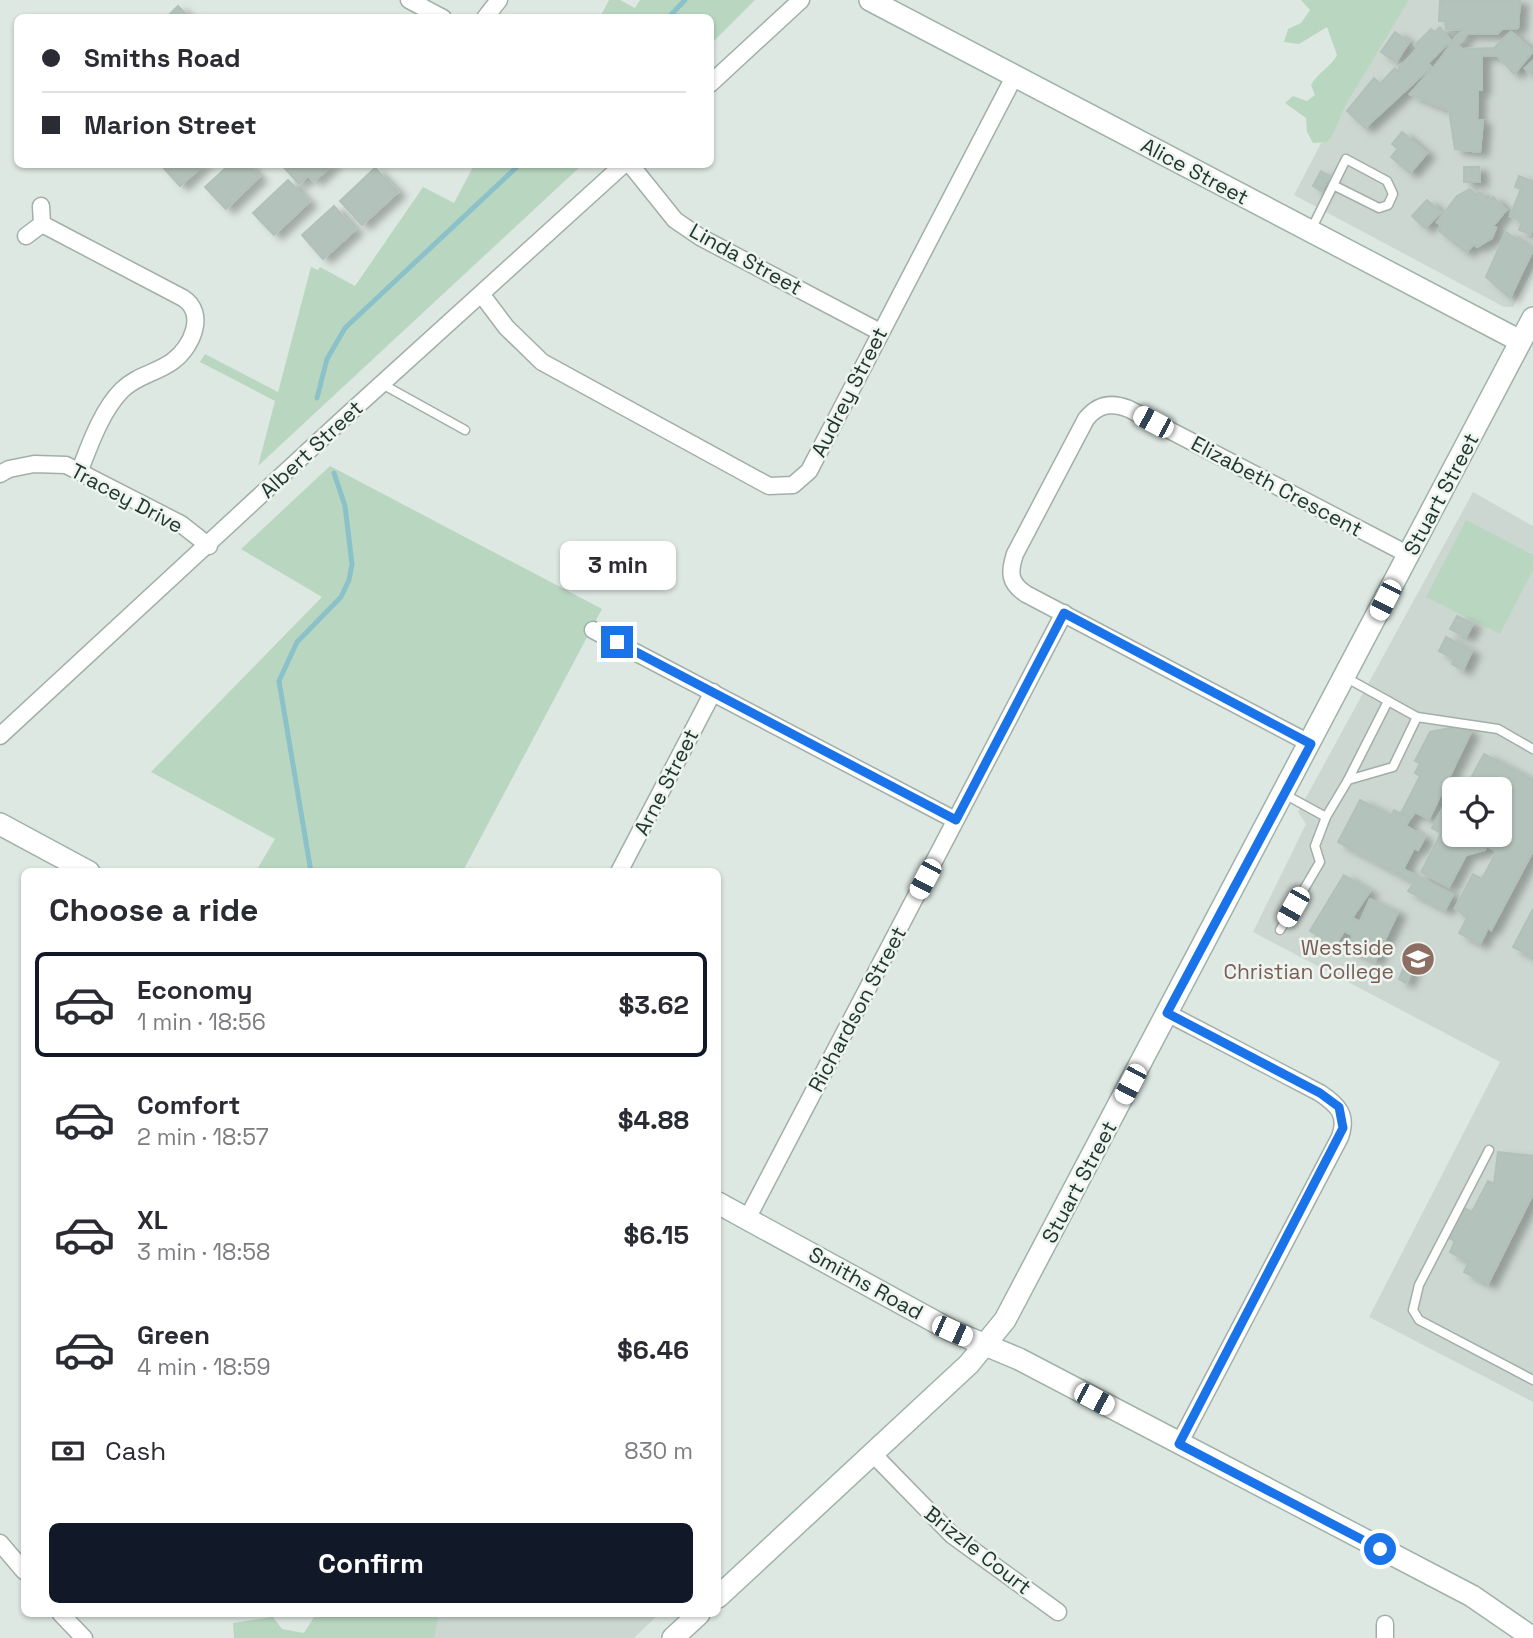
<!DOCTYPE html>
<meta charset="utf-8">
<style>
body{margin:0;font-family:"Space Grotesk",sans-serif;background:#f2f2f3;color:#2b2b33;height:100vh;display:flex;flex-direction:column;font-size:26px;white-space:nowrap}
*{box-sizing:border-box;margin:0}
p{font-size:23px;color:#7c7c81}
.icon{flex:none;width:38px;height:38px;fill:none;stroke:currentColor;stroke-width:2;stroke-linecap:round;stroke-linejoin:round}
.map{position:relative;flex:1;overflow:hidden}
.details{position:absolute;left:21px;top:868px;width:700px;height:749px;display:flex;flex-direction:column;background:#fff;border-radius:10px;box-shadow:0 2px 5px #0004}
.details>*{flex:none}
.banner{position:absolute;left:14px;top:14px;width:700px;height:154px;border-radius:10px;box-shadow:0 2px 5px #0004;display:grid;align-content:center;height:154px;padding:0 28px;background:#fff}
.fabs{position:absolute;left:1442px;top:777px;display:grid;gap:14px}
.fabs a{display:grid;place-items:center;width:70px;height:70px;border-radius:10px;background:#fff;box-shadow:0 2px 5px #0004;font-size:35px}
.end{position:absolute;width:32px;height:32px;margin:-16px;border:9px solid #1a73e8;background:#fff;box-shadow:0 0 0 4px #fff}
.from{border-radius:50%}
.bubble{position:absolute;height:49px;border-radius:10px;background:#fff;box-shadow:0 2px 5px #0004;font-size:23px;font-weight:600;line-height:49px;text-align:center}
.car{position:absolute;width:21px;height:42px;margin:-21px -10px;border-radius:9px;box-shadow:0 0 5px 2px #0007;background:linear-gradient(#fff 24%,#345 0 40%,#fff 0 76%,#345 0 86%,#fff 0)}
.banner b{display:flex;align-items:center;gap:24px;height:66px;font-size:26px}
.banner b+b{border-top:2px solid #e1e1e2}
.banner i{width:18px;height:18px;background:#2b2b33}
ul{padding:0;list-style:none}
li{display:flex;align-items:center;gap:21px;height:105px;margin:0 14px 10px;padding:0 14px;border:4px solid transparent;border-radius:10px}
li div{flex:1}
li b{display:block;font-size:26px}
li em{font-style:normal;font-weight:600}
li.selected{border-color:#111827}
li>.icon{width:63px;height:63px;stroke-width:1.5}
h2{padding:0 28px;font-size:32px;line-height:84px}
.pay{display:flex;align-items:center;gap:18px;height:77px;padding:0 28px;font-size:26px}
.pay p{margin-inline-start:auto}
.primary-button{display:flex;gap:14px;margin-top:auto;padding:14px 28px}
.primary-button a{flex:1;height:80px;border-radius:10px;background:#111827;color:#fff;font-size:28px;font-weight:600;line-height:80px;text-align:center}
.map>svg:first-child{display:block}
.built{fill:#cdd7d2;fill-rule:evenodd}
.green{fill:#b9d7c0}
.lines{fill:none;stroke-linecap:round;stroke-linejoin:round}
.stream{stroke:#8bc1c8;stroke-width:5}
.building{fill:#b4c2bc;stroke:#b1c1ba;stroke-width:2;filter:url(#shadow)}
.lane-casing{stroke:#a2afa9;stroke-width:11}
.street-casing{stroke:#a2afa9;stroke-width:19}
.secondary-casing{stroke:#9fb2aa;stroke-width:24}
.lane{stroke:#fff;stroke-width:8}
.street{stroke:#fff;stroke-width:16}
.secondary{stroke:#fff;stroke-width:21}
.route{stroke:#1a73e8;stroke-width:9}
.labels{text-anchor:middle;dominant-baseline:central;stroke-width:5;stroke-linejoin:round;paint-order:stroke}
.street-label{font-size:21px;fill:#21362f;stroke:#eef5f1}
.education-label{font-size:21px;fill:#785e54;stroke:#eef5f1;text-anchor:end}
</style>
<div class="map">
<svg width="1533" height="1638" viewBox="0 0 1533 1638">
<defs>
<filter id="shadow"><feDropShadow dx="8" dy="4.5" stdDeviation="3.5" flood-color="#0004"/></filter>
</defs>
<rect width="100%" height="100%" fill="#dee8e3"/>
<g class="built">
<polygon points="1407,0 1533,0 1533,269 1513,307 1504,307 1294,195 1382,26"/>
<path d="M1473,492L1533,526V1402L1369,1317L1500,1062L1253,932L1306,824L1298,812ZM1454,789H1500V835H1454Z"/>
<polygon points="443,1614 659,1614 634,1638 417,1638"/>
</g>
<g class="green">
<polygon points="609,0 620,0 635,8 640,0 755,0 711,44 710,18 600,17"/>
<path d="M1301,0H1409C1388,33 1370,66 1349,99C1340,113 1338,130 1327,142L1313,143L1307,132L1306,118L1285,103L1293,96L1307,101L1315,95L1311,85C1318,72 1330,68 1337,55L1327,27L1299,44L1284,42L1288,29L1301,23L1310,10Z"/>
<polygon points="474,165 582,165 258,466 275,401 200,362 205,354 278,392 311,267 318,270 320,267 355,286 423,187 454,203"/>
<polygon points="330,466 602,609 463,871 256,871 275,839 151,772 322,597 241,549"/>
<polygon points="1466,520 1533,555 1533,570 1500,634 1426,597"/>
<polygon points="316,1614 439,1614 434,1638 234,1638 233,1623 273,1617 282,1629 304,1633"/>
</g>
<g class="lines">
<g class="stream">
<polyline points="668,18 685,0"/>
<polyline points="317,398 327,359 345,328 520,164"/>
<polyline points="311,872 279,681 297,642 341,597 349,580 352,564 345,506 334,473"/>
</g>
</g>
<g class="building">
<polygon points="1440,0 1520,0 1518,28 1502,29 1497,34 1467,34 1457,46 1452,42 1463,30 1446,29 1446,21 1439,21"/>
<polygon points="178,6 190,18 166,18"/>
<polygon points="1440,27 1452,42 1463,49 1494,48 1511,32 1533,51 1514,74 1498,56 1482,55 1482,90 1478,90 1477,120 1483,120 1480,152 1455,149 1449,110 1410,94 1439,61 1450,45 1448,43 1428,63 1431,67 1365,128 1347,111 1374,78 1380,84 1395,68 1399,72 1399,67 1418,49 1415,45 1431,29 1435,32"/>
<polygon points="1395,32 1409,42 1396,62 1381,52"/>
<polygon points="1533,61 1533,70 1529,73 1525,68"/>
<polygon points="1402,132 1427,153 1410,173 1391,157 1398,149 1392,144"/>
<polygon points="160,164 204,164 180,186"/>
<polygon points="230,164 248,164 259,177 226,209 205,187"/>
<polygon points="281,164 333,164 314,181 308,175 299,184"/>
<polygon points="1464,167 1479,167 1480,182 1464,182"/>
<polygon points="375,168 398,192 362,225 340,201"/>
<polygon points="1321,171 1330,176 1321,191 1313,186"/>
<polygon points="1519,176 1533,182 1533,230 1530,234 1519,230 1522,222 1510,216 1521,189 1515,187"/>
<polygon points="288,180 309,202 274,235 253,213"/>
<polygon points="1470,189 1476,195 1479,192 1489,201 1493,197 1506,210 1493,226 1496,228 1492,238 1477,247 1474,244 1466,252 1439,231 1441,225 1437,222 1457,196"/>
<polygon points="1427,200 1441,212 1425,228 1412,216"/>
<polygon points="334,206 355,230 323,259 302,235"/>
<polygon points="1506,232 1533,250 1510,298 1486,277"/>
<polygon points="1457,616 1473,624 1466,637 1450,629"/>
<polygon points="1446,637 1472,651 1463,670 1452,664 1455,659 1439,651"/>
<polygon points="1460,726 1471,732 1429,819 1415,812 1411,818 1401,813 1420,776 1415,773 1420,763 1415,761 1430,732"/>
<polygon points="1484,754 1533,780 1533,851 1491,930 1488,928 1480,944 1459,933 1467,918 1455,908 1473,874 1482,879 1497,851 1487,846 1485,850 1466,855 1449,887 1421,872 1441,833 1432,828 1448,798 1454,802 1454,835 1500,835 1500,789 1465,789"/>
<polygon points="1360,800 1391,816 1394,810 1410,818 1406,826 1425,837 1418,850 1414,848 1403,869 1453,895 1445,910 1408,891 1414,882 1338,842"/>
<polygon points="1344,875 1370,891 1352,918 1360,922 1370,899 1398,912 1375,961 1348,949 1353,935 1344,931 1335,946 1310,931"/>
<polygon points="1533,909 1533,957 1513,947"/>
<polygon points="1405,965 1412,969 1406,983 1399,979"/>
<polygon points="1498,1152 1533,1156 1533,1194 1488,1284 1464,1272 1469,1262 1450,1252 1455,1241 1449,1238 1464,1208 1472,1212 1488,1181 1494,1184"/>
</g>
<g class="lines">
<g class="lane-casing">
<g id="lane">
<polyline points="1311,230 1346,159 1387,181 1393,194 1388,205 1379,208 1333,185"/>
<polyline points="382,384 465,430"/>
<polyline points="1417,717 1498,729 1533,749"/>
<polyline points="1348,780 1388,701"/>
<polyline points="1284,794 1326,817 1348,780 1393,767 1417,717 1345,677"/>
<polyline points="1280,930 1320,862 1315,846 1326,817"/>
<polyline points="1489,1150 1419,1285 1413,1310 1419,1320 1533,1380"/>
</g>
</g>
<g class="street-casing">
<g id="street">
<polyline points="409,0 443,18"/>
<polyline points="485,18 499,0"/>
<polyline points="710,84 801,0"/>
<polyline points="630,164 675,220 700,237 880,332"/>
<path d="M41,206L42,224L183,298C207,313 192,347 173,361C157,373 137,375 122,390C102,410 90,444 80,470"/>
<polyline points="26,236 42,224"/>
<polyline points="482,295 506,327 542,362 769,486 793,485 809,471 1014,77"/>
<polyline points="0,474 9,469 34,464 66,465 181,524 209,546"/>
<polyline points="593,630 955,820"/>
<polyline points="0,736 345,417 624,164"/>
<path d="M1311,744L1026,594C1009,583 1009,572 1015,554L1086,419C1098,404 1112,402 1129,409L1409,555"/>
<polyline points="619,872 713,692"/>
<path d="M1167,1013L1320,1093C1338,1105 1348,1115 1340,1137L1179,1444"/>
<polyline points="747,1219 1064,613"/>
<polyline points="872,1453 952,1535 1058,1612"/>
<polyline points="0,1543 24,1571"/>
<polyline points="61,1614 84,1638"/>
<polyline points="1385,1638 1385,1624"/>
</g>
</g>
<g class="secondary-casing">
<g id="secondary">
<polyline points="870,0 1520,341"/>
<polyline points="0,824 89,872"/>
<polyline points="718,1203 952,1331 1019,1359 1472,1596 1533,1638"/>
<polyline points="718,1597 969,1364 1005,1320 1533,318"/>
<polyline points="673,1638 699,1614"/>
</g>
</g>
<use href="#lane" class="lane"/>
<use href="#street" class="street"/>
<use href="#secondary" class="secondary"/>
</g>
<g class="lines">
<polyline class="route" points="617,642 956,820 1064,613 1311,744 1167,1013 1320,1093 1339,1107 1343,1128 1179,1444 1380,1549"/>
</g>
<defs>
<g id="school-disc" transform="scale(1.75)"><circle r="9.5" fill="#8d6e63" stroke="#eef5f1"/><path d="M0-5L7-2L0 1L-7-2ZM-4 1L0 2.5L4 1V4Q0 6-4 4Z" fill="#fff"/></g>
</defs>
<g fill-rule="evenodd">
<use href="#school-disc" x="1418" y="959"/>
</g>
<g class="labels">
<g class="street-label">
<text transform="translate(1195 171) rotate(28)">Alice Street</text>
<text transform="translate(746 259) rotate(29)">Linda Street</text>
<text transform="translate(849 392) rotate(-63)">Audrey Street</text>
<text transform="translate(311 449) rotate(-43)">Albert Street</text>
<text transform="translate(1277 486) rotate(28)">Elizabeth Crescent</text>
<text transform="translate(1441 494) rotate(-62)">Stuart Street</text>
<text transform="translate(127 498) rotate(28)">Tracey Drive</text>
<text transform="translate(666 782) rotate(-63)">Arne Street</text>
<text transform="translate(857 1009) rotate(-62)">Richardson Street</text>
<text transform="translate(1079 1182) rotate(-62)">Stuart Street</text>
<text transform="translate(866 1283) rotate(29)">Smiths Road</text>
<text transform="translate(978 1550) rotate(38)">Brizzle Court</text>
</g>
<g class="education-label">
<text x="1394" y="947">Westside<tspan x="1394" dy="24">Christian College</tspan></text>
</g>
</g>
</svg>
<div class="fabs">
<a><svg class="icon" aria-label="locate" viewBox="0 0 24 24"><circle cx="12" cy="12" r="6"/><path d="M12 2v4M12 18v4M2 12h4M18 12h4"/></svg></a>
</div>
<i class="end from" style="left:1380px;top:1549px"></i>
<i class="end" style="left:617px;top:642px"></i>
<div class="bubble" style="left:560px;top:541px;width:116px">3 min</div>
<i class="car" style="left:1153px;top:422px;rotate:298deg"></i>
<i class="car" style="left:1385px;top:600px;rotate:207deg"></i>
<i class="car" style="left:925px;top:879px;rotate:208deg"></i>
<i class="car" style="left:1293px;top:907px;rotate:210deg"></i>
<i class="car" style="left:1130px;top:1084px;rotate:208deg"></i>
<i class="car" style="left:952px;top:1331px;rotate:114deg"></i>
<i class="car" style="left:1094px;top:1399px;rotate:118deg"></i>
<div class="banner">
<b><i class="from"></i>Smiths Road</b>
<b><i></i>Marion Street</b>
</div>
<section class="details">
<h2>Choose a ride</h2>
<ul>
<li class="selected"><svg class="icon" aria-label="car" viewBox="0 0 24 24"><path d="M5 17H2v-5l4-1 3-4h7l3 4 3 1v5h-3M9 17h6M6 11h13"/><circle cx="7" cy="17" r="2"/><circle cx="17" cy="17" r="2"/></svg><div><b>Economy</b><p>1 min · 18:56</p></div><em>$3.62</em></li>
<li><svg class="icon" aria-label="car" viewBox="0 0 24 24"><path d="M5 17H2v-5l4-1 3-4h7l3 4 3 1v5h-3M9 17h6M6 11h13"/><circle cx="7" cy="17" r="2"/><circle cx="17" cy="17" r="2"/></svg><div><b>Comfort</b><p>2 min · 18:57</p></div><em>$4.88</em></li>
<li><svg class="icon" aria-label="car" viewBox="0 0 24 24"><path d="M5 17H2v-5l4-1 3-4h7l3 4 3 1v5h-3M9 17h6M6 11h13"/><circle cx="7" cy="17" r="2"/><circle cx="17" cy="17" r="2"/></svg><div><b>XL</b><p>3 min · 18:58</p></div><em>$6.15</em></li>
<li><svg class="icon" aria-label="car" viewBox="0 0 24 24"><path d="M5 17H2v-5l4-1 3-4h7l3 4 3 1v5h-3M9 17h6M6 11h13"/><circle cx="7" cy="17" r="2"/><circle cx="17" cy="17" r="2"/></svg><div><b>Green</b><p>4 min · 18:59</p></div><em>$6.46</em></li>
</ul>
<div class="pay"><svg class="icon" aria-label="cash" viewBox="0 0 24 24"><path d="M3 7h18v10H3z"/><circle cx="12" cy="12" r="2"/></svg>Cash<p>830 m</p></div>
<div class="primary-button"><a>Confirm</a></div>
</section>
</div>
